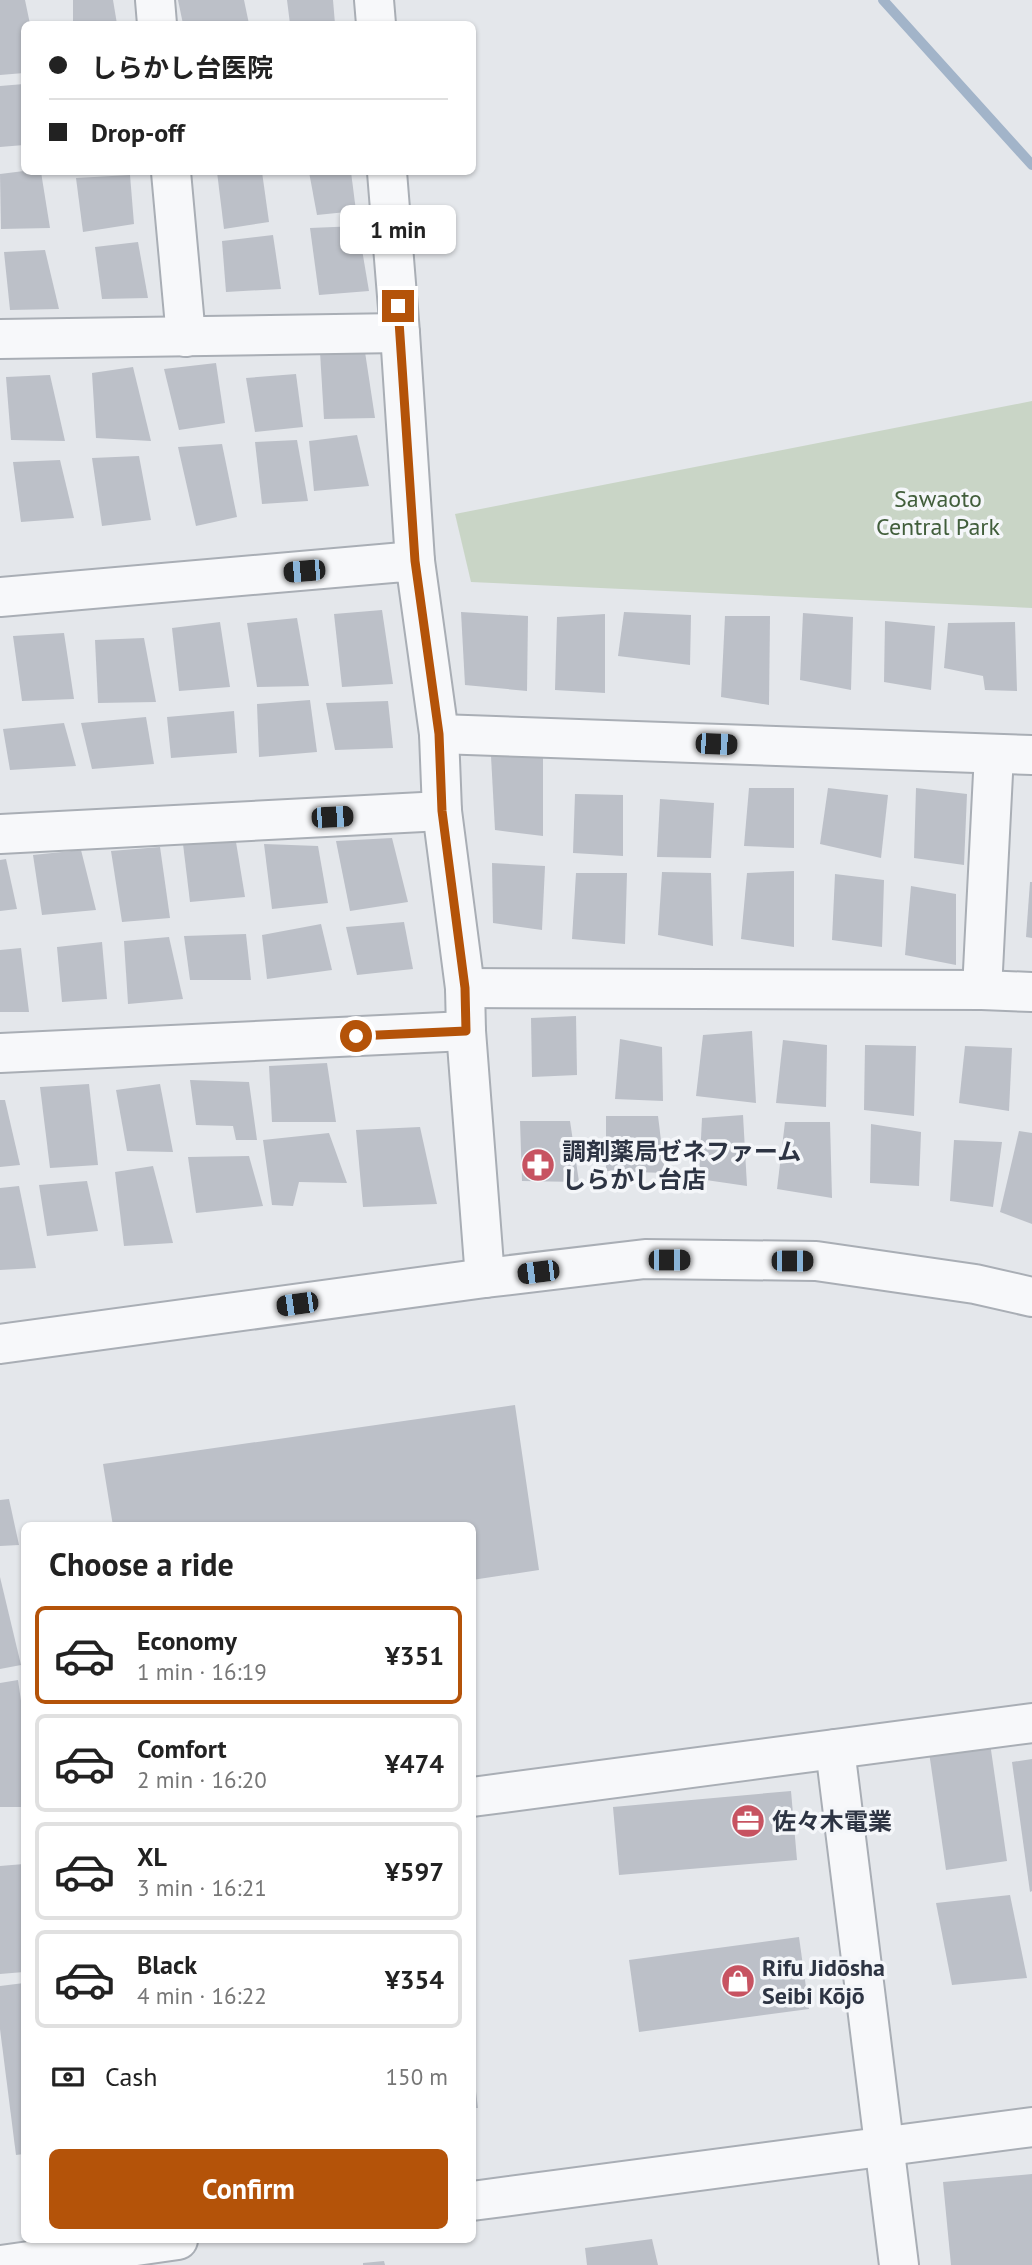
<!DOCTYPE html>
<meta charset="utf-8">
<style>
body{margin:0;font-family:"PT Sans","Noto Sans JP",sans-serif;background:#f6f6f6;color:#222;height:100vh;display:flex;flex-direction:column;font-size:26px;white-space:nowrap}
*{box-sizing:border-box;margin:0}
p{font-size:23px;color:#767676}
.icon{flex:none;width:38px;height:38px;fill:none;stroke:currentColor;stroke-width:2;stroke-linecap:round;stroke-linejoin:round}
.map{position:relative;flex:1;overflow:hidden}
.details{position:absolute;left:21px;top:1522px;width:455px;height:721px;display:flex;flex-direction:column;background:#fff;border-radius:10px;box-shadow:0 2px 5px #0004}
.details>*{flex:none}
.guide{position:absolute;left:21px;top:21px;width:455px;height:154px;border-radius:10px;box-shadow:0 2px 5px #0004;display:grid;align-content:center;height:154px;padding:0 28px;background:#fff}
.end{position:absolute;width:32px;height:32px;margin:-16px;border:9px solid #b45309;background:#fff;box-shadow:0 0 0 4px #fff}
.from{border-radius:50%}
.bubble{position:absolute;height:49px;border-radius:10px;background:#fff;box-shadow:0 2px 5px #0004;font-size:23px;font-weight:800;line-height:49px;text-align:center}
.car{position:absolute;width:21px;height:42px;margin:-21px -10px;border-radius:9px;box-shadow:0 0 5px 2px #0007;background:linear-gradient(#222 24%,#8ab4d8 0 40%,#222 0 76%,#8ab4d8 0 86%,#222 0)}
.guide b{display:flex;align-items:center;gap:24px;height:66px;font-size:26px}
.guide b+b{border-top:2px solid #e0e0e0}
.guide i{width:18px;height:18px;background:#222}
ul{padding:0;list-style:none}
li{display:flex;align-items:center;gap:21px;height:98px;margin:0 14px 10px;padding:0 14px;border:4px solid #e0e0e0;border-radius:10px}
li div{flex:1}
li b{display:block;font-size:26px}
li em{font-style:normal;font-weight:800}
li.active{border-color:#b45309}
li>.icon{width:63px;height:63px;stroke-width:1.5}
h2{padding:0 28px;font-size:32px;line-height:84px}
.pay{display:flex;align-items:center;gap:18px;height:77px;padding:0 28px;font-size:26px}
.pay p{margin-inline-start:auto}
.button{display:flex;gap:14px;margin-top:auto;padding:14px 28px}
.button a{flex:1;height:80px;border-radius:10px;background:#b45309;color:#fff;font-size:28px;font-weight:800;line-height:80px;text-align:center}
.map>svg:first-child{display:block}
.green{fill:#c9d5c6}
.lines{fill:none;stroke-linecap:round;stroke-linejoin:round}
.stream{stroke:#a2b4c9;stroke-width:10}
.building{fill:#bcc0c8}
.minor-casing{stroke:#a9aeb5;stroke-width:42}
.minor{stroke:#f7f8fa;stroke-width:38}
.route{stroke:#b45309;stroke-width:9}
.labels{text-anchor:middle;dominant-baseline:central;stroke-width:7;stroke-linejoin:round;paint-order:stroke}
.park-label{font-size:24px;fill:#415e3b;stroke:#f4f6f9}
.poi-label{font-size:24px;font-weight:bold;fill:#2d3443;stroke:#f4f6f9;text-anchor:start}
</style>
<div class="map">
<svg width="1032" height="2265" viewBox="0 0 1032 2265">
<rect width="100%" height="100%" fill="#e4e7eb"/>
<polygon class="green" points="1032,401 1032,608 471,582 455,514"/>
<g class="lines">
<polyline class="stream" points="883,0 1032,165"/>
</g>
<g class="building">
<polygon points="0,0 25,0 30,24 24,24 24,73 0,75"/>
<polygon points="73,0 113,0 117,24 73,24"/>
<polygon points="178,0 244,0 249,24 183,24"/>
<polygon points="287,0 333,0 335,24 290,24"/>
<polygon points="24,84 24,145 0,147 0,86"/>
<polygon points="24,171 41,172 50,228 1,229 0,174"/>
<polygon points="217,172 262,172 269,222 224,229"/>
<polygon points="309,172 351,172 356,211 317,215"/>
<polygon points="130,175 134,224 83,232 76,178"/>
<polygon points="358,226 369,291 319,295 310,228"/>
<polygon points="273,235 281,289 226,292 222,241"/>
<polygon points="138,242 148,298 102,299 95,247"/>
<polygon points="45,250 59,309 10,310 4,252"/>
<polygon points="320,352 365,352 375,418 324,419"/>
<polygon points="216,363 225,423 179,430 164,369"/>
<polygon points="133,367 151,441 96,438 92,373"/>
<polygon points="296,374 303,427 255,432 246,378"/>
<polygon points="50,375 65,441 11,440 6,377"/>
<polygon points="357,435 369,486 314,491 309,441"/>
<polygon points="297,440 308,501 262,504 255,442"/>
<polygon points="222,444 237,517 196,526 178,447"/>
<polygon points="139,456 151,520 102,526 92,458"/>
<polygon points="60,460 74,518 21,522 13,462"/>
<polygon points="382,610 393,684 342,687 334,614"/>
<polygon points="461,612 528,616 527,691 465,685"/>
<polygon points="624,612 691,615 690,665 618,656"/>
<polygon points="803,613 853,617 851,690 800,680"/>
<polygon points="605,614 605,693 555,690 557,617"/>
<polygon points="725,616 770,616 769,705 721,697"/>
<polygon points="297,618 309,686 257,687 247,623"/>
<polygon points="885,621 935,626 931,690 884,682"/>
<polygon points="220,622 230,687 179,691 172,628"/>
<polygon points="1015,622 1017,691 985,690 983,676 944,668 948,623"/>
<polygon points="64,633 74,699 22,701 13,636"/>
<polygon points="144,638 156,702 98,703 95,640"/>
<polygon points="310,700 317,752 259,757 257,704"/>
<polygon points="388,701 393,748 335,750 326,703"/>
<polygon points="234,711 237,753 171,758 167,717"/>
<polygon points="146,717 154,764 92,769 81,723"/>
<polygon points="64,723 76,766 10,770 3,729"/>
<polygon points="543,753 543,836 495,830 491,756"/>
<polygon points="749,788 794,788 794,848 744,846"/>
<polygon points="828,788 888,795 881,858 820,844"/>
<polygon points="916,788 967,794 964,865 914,858"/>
<polygon points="575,794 623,795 623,856 573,853"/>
<polygon points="660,799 714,803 711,858 657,857"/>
<polygon points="392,838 408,902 350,911 336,841"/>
<polygon points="236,842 245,897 190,902 183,844"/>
<polygon points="264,844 318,846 328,903 272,909"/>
<polygon points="160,847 170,918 122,922 111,851"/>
<polygon points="81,850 96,910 42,915 33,855"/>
<polygon points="6,859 17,909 0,911 0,860"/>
<polygon points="492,863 545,866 542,930 493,923"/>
<polygon points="794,871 794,947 741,939 747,873"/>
<polygon points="662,872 711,873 713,946 658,935"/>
<polygon points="576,873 627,873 625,944 572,939"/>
<polygon points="835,874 884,880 882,947 832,940"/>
<polygon points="1030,882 1032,882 1032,938 1026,937"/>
<polygon points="911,886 956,894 956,965 905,955"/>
<polygon points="404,922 413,969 357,975 346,927"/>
<polygon points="321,924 332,970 267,979 262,935"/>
<polygon points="246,934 251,980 190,980 184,936"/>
<polygon points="169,937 183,999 128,1004 124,941"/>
<polygon points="102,942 107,999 62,1002 57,947"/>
<polygon points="21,948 29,1012 0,1012 0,950"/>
<polygon points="576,1016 577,1075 532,1077 531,1018"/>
<polygon points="752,1031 756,1103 696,1096 703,1035"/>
<polygon points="620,1039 662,1047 663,1101 615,1099"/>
<polygon points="783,1040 827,1045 826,1107 776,1103"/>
<polygon points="865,1045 916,1046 914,1116 864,1110"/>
<polygon points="965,1046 1012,1048 1009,1111 959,1103"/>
<polygon points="327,1063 336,1122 272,1122 269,1066"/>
<polygon points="190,1080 249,1082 257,1140 236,1140 233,1126 196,1125"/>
<polygon points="89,1084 98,1165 50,1168 40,1087"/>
<polygon points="160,1084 173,1152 127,1151 116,1090"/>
<polygon points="0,1100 5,1100 20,1165 0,1167"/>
<polygon points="743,1115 747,1186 699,1179 702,1118"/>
<polygon points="606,1116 658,1116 665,1173 606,1171"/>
<polygon points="520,1121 570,1121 579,1182 522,1181"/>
<polygon points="785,1122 830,1122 832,1198 777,1189"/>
<polygon points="871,1124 921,1132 919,1186 870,1183"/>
<polygon points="420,1127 437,1204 363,1207 356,1130"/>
<polygon points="1019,1131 1032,1133 1032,1224 1000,1212"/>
<polygon points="329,1133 347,1183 299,1182 293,1206 272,1205 263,1140"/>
<polygon points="954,1140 1002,1142 993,1207 950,1201"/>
<polygon points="249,1156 263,1206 196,1213 188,1157"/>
<polygon points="153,1166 173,1243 124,1246 115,1172"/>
<polygon points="87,1181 98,1231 47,1236 39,1185"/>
<polygon points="19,1186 36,1268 0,1270 0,1188"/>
<polygon points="515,1405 539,1570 472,1580 472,1526 113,1526 103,1464"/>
<polygon points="9,1499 19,1545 0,1546 0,1500"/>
<polygon points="0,1577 21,1665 0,1669"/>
<polygon points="18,1680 24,1722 24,1807 0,1807 0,1683"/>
<polygon points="989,1736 1007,1861 946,1870 928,1745"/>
<polygon points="1032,1759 1032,1891 1030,1892 1012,1762"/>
<polygon points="791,1791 797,1860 619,1875 613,1807"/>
<polygon points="24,1864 24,1972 0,1974 0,1866"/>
<polygon points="1010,1895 1027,1978 952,1985 936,1903"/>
<polygon points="799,1937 809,2009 639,2032 629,1960"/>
<polygon points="24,1983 24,2154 16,2155 0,2029 0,1986"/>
<polygon points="474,2075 478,2108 472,2108 472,2076"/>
<polygon points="1032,2174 1032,2265 951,2265 943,2182"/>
<polygon points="652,2239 658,2265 587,2265 585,2248"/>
<polygon points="384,2261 385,2265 363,2265 363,2263"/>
</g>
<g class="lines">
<g class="minor-casing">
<g id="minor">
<polyline points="155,0 157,24"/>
<polyline points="374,0 376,24"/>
<polyline points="171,172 186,337"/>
<polyline points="387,172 400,333 415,561"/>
<polyline points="0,339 400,333"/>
<polyline points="0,597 415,561 439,734 442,811 465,988 466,1031 485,1278"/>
<polyline points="439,734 1032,755"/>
<polyline points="0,834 442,811"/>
<polyline points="465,988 982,990 1032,992"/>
<polyline points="982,990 994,754"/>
<polyline points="0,1053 466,1031"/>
<polyline points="0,1344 485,1278 645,1259 816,1261 975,1284 1032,1297"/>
<polyline points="835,1749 899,2265"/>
<polyline points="472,1797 1032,1723"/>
<polyline points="472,2201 1032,2127"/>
<polyline points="2,2265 178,2240"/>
</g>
</g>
<use href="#minor" class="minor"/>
</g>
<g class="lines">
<polyline class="route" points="356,1036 466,1031 465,988 442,811 439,734 415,561 398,306"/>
</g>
<defs>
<g id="pharmacy-disc" transform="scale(1.75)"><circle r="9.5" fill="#c75361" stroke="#f4f6f9"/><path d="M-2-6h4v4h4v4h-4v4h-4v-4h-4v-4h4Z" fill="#fff"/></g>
<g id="office-disc" transform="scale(1.75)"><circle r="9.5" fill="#c75361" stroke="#f4f6f9"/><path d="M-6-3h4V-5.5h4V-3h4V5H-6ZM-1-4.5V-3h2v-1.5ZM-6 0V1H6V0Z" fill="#fff"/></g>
<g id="shop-disc" transform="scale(1.75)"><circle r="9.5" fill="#c75361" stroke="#f4f6f9"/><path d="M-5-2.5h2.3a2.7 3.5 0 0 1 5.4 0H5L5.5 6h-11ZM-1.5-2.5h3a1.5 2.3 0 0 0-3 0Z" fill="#fff"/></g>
</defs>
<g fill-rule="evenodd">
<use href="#pharmacy-disc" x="538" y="1165"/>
<use href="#office-disc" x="748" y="1821"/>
<use href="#shop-disc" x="738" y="1981"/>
</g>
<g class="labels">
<g class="park-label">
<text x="938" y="498">Sawaoto<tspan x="938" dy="28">Central Park</tspan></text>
</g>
<g class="poi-label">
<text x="562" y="1151">調剤薬局ゼネファーム<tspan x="562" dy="28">しらかし台店</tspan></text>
<text x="772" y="1821">佐々木電業</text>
<text x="762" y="1967">Rifu Jidōsha<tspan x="762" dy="28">Seibi Kōjō</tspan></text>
</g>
</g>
</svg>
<i class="end from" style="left:356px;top:1036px"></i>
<i class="end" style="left:398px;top:306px"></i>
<div class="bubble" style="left:340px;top:205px;width:116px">1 min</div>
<i class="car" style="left:304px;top:571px;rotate:265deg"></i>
<i class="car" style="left:716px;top:744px;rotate:92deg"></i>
<i class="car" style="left:332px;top:817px;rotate:87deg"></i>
<i class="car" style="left:669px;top:1260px;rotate:90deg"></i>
<i class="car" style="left:792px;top:1261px;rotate:90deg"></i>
<i class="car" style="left:538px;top:1272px;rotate:263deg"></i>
<i class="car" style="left:297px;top:1304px;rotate:262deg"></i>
<div class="guide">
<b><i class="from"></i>しらかし台医院</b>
<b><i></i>Drop-off</b>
</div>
<section class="details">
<h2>Choose a ride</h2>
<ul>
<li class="active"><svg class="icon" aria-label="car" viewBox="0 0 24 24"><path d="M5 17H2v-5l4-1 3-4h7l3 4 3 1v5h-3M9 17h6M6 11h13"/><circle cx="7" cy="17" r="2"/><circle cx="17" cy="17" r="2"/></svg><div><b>Economy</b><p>1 min · 16:19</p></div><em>¥351</em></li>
<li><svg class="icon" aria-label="car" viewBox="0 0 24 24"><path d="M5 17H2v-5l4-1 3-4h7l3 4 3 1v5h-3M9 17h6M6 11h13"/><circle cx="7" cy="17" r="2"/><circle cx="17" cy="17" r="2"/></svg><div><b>Comfort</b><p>2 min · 16:20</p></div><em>¥474</em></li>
<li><svg class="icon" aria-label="car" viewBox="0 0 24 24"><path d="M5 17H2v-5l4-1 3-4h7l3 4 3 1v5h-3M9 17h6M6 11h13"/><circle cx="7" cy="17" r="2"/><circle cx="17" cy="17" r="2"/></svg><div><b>XL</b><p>3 min · 16:21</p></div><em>¥597</em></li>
<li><svg class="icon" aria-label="car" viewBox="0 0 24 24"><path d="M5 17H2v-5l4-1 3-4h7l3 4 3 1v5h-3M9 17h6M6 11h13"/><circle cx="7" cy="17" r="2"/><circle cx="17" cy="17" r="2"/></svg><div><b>Black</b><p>4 min · 16:22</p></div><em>¥354</em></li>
</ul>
<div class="pay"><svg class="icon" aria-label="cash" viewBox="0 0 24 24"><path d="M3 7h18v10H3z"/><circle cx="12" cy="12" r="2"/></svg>Cash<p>150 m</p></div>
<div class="button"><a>Confirm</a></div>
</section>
</div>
